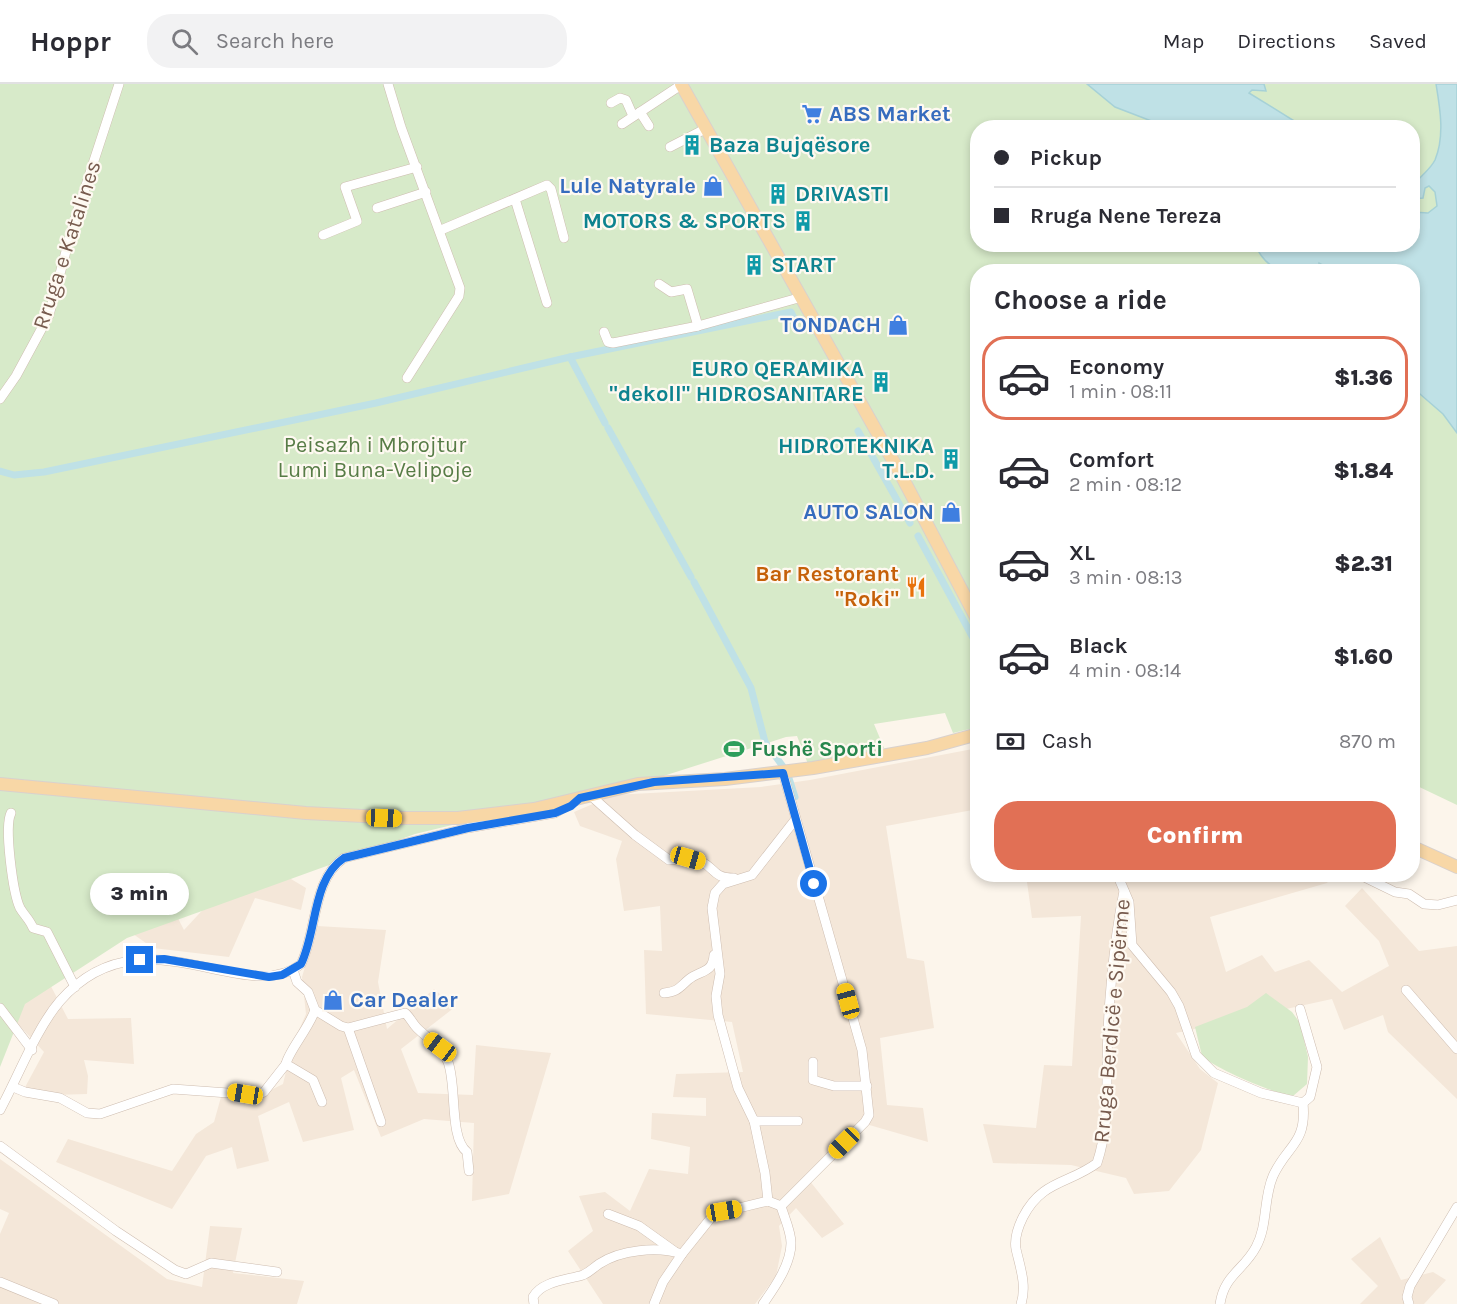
<!DOCTYPE html>
<meta charset="utf-8">
<style>
body{margin:0;font-family:Karla,sans-serif;background:#f2f2f3;color:#2b2b33;height:100vh;display:flex;flex-direction:column;font-size:22px;white-space:nowrap}
*{box-sizing:border-box;margin:0}
p{font-size:20px;color:#7c7c81}
.icon{flex:none;width:33px;height:33px;fill:none;stroke:currentColor;stroke-width:2;stroke-linecap:round;stroke-linejoin:round}
.map{position:relative;flex:1;overflow:hidden}
.sheet{position:absolute;left:970px;top:180px;width:450px;height:618px;display:flex;flex-direction:column;background:#fff;border-radius:24px;box-shadow:0 3px 9px #0003}
.sheet>*{flex:none}
.guide{position:absolute;left:970px;top:36px;width:450px;height:132px;border-radius:24px;box-shadow:0 3px 9px #0003;display:grid;align-content:center;height:132px;padding:0 24px;background:#fff}
.end{position:absolute;width:27px;height:27px;margin:-14px;border:8px solid #1a73e8;background:#fff;box-shadow:0 0 0 3px #fff}
.from{border-radius:50%}
.bubble{position:absolute;height:42px;border-radius:21px;background:#fff;box-shadow:0 3px 9px #0003;font-size:20px;font-weight:800;line-height:42px;text-align:center}
.car{position:absolute;width:18px;height:36px;margin:-18px -9px;border-radius:8px;box-shadow:0 0 4px 2px #0007;background:linear-gradient(#f5c518 24%,#345 0 40%,#f5c518 0 76%,#345 0 86%,#f5c518 0)}
.guide b{display:flex;align-items:center;gap:21px;height:57px;font-size:22px}
.guide b+b{border-top:2px solid #e1e1e2}
.guide i{width:15px;height:15px;background:#2b2b33}
ul{padding:0;list-style:none}
li{display:flex;align-items:center;gap:18px;height:84px;margin:0 12px 9px;padding:0 12px;border:3px solid transparent;border-radius:24px}
li div{flex:1}
li b{display:block;font-size:22px}
li em{font-style:normal;font-weight:800}
li.active{border-color:#e17055}
li>.icon{width:54px;height:54px;stroke-width:1.5}
h2{padding:0 24px;font-size:27px;line-height:72px}
.pay{display:flex;align-items:center;gap:15px;height:66px;padding:0 24px;font-size:22px}
.pay p{margin-inline-start:auto}
.cta{display:flex;gap:12px;margin-top:auto;padding:12px 24px}
.cta a{flex:1;height:69px;border-radius:24px;background:#e17055;color:#fff;font-size:24px;font-weight:800;line-height:69px;text-align:center}
header{display:flex;align-items:center;gap:36px;box-sizing:border-box;height:84px;padding:0 30px;background:#fff;border-bottom:2px solid #e1e1e2}
header strong{font-size:28px}
nav{display:flex;gap:33px;margin-inline-start:auto;font-size:21px}
.search{width:420px;height:54px;background:#f2f2f3;display:flex;align-items:center;gap:15px;box-sizing:border-box;padding:0 21px;border-radius:24px;color:#7c7c81;font-size:22px}
.map>svg:first-child{display:block}
.residential{fill:#f4e7d9}
.green{fill:#d7eac9;fill-rule:evenodd}
.water{fill:#bfe1e6;stroke:#a6d1d7;stroke-width:1.5}
.lines{fill:none;stroke-linecap:round;stroke-linejoin:round}
.canal{stroke:#bfe1e6;stroke-width:7}
.minor-casing{stroke:#cebdb0;stroke-width:10}
.major-casing{stroke:#d9d1cd;stroke-width:14}
.minor{stroke:#fff;stroke-width:9}
.major{stroke:#f8d7a6;stroke-width:12}
.route{stroke:#1a73e8;stroke-width:8}
.labels{text-anchor:middle;dominant-baseline:central;stroke-width:4.5;stroke-linejoin:round;paint-order:stroke}
.shop-label{font-size:22px;font-weight:bold;fill:#366cbe;stroke:#fef9f1;text-anchor:end}
.culture-label{font-size:22px;font-weight:bold;fill:#0d838f;stroke:#fef9f1;text-anchor:start}
.street-label{font-size:22px;fill:#775b4e;stroke:#fef9f1}
.park-label{font-size:22px;fill:#577c46;stroke:#fef9f1}
.food-label{font-size:22px;font-weight:bold;fill:#c56008;stroke:#fef9f1;text-anchor:end}
.leisure-label{font-size:22px;font-weight:bold;fill:#27864d;stroke:#fef9f1;text-anchor:start}
</style>
<header>
<strong>Hoppr</strong>
<div class="search"><svg class="icon" aria-label="search" viewBox="0 0 24 24"><circle cx="10" cy="10" r="6"/><path d="M15 15l6 6"/></svg>Search here</div>
<nav><a>Map</a><a>Directions</a><a>Saved</a></nav>
</header>
<div class="map">
<svg width="1457" height="1220" viewBox="0 0 1457 1220">
<rect width="100%" height="100%" fill="#fcf5eb"/>
<g class="residential">
<polygon points="978,664 978,725 886,742 907,874 924,877 934,944 880,954 887,1021 923,1024 928,1058 859,1038 805,1091 844,1140 822,1154 796,1124 779,1142 782,1162 776,1192 755,1220 603,1220 568,1167 593,1147 579,1112 605,1108 630,1127 649,1085 688,1090 690,1063 651,1055 652,1029 706,1032 706,1014 673,1013 676,990 743,988 732,938 646,930 644,866 662,867 660,822 624,827 616,775 622,757 580,742 574,728 614,711 761,703 810,696"/>
<polygon points="299,766 291,795 306,804 301,826 255,814 229,873 153,864 126,845 42,885 68,935 131,934 134,980 84,976 88,992 87,1010 52,1011 23,1007 44,968 17,939 0,813 166,811 184,846 210,818"/>
<polygon points="1026,791 1333,791 1327,799 1210,833 1226,888 1262,871 1275,888 1309,876 1342,908 1389,882 1379,857 1345,822 1362,804 1419,867 1457,862 1457,1015 1388,948 1383,931 1344,946 1332,915 1176,949 1200,985 1218,999 1201,1066 1169,1107 1134,1110 1126,1094 1071,1081 993,1079 983,1040 1036,1044 1044,981 1072,982 1081,832 1032,834"/>
<polygon points="317,842 386,846 378,898 387,945 434,905 455,923 401,965 418,1009 473,1011 476,961 551,969 509,1110 472,1117 474,1039 424,1035 381,1053 354,986 341,994 354,1046 303,1058 289,1018 258,1032 269,1077 237,1085 232,1063 206,1072 172,1125 56,1078 68,1055 172,1087 196,1050 214,1038 221,1013 251,1016 283,1000 292,962 306,930 302,893"/>
<polygon points="0,1075 167,1195 202,1203 210,1142 242,1144 233,1189 304,1197 297,1220 0,1220 0,1150 9,1129 0,1125"/>
<polygon points="1380,1153 1401,1196 1433,1188 1446,1196 1424,1220 1360,1220 1378,1202 1351,1175"/>
</g>
<g class="green">
<path d="M0,0H1457V721L1413,700V188H978V643L953,649L945,629L874,640L884,664L808,680L797,652L786,653L635,701L539,720L415,750L127,854L25,920L0,983ZM978,44H1413V160H978Z"/>
<path d="M1266,909L1292,928L1300,939L1308,973L1307,1000L1293,1012C1275,1010 1216,985 1202,972L1195,943L1247,923Z"/>
</g>
<g class="water">
<polygon points="1087,0 1264,0 1266,7 1252,6 1249,9 1304,43 1167,43 1115,23"/>
<path d="M1436,0H1457V349L1443,330L1413,304V188L1333,187L1319,179L1318,187C1288,188 1270,192 1255,161L1413,160V128L1428,129L1437,122L1435,108L1429,102L1425,104L1423,114L1413,115V102C1420,92 1430,86 1435,76C1445,52 1440,24 1436,0Z"/>
</g>
<g class="lines">
<g class="canal">
<polyline points="570,273 605,339"/>
<polyline points="608,344 691,493"/>
<polyline points="858,347 910,439"/>
<polyline points="0,387 14,391 44,388 376,319 570,273 791,228 795,236"/>
<polyline points="918,452 978,563"/>
<polyline points="694,498 751,604 765,658 787,688 795,713"/>
</g>
<g class="minor-casing">
<g id="minor">
<polyline points="388,0 401,43 460,204 459,212 407,294"/>
<polyline points="611,19 620,14 626,16 633,32"/>
<polyline points="640,28 649,42"/>
<polyline points="622,40 681,1"/>
<polyline points="670,63 707,44"/>
<polyline points="515,115 547,219"/>
<polyline points="377,124 426,108"/>
<polyline points="441,146 547,101 551,105 564,154"/>
<polyline points="323,151 357,137 345,103 417,83"/>
<polyline points="659,200 671,208 687,205 698,242"/>
<polyline points="604,248 608,258 613,259 698,242 802,213"/>
<polyline points="0,315 16,292 49,231 73,141 119,0"/>
<path d="M590,711L635,751L669,776C680,775 690,773 700,777C716,784 712,794 734,794"/>
<path d="M11,729C4,743 13,809 20,824C24,831 30,836 33,844L47,848L75,903"/>
<polyline points="1117,790 1129,818 1132,861 1171,908 1179,922 1196,971 1214,989 1261,1009 1303,1019 1310,1013 1317,983 1300,925"/>
<polyline points="1358,790 1395,808 1409,810 1424,820 1438,821 1457,816"/>
<path d="M293,886L297,898L308,908L315,926L341,942L348,944L405,929C410,933 412,939 417,944C428,955 442,962 448,978C457,1001 449,1054 467,1068L469,1087"/>
<polyline points="1406,906 1457,965"/>
<path d="M664,909C677,908 679,904 688,896C699,886 713,890 714,871"/>
<polyline points="0,924 32,966"/>
<path d="M315,926C309,944 288,968 286,980L313,996L322,1018"/>
<polyline points="348,944 381,1038"/>
<polyline points="813,978 813,996 834,1002 867,1002"/>
<polyline points="13,1003 25,1008 60,1014 87,1029 100,1030 173,1005 256,1011 264,1008 286,980"/>
<path d="M0,1026C18,993 36,945 60,917C142,823 246,925 301,880C317,848 312,795 344,774L468,744L555,729L577,716"/>
<polyline points="754,1037 798,1037"/>
<polyline points="0,1062 116,1147 175,1186 186,1190 211,1179 277,1188"/>
<polyline points="768,1117 765,1089 754,1037 738,1004 718,931 716,912 720,890 712,824 715,809 723,800 752,791 795,736"/>
<polyline points="608,1130 639,1142 674,1167"/>
<polyline points="0,1198 54,1220"/>
<path d="M534,1220L533,1213C542,1197 567,1196 583,1191C590,1188 593,1184 599,1180C620,1166 657,1162 682,1170"/>
<polyline points="654,1220 663,1198 682,1170 714,1130 768,1117 781,1122 865,1038 869,1031 862,966 783,689"/>
<path d="M763,1220C775,1203 791,1180 791,1159C791,1147 784,1133 781,1122"/>
<path d="M1021,1220C1027,1201 1020,1183 1016,1165C1014,1154 1018,1143 1023,1133C1042,1096 1069,1100 1097,1079C1107,1049 1107,1020 1107,989C1107,933 1113,862 1124,807"/>
<path d="M1220,1220C1224,1191 1244,1186 1256,1163C1268,1141 1263,1115 1273,1092C1287,1061 1307,1060 1303,1019"/>
<polyline points="1409,1220 1407,1213 1410,1202 1457,1123"/>
</g>
</g>
<g class="major-casing">
<g id="major">
<polyline points="681,0 900,389 978,537"/>
<polyline points="0,700 306,729 401,734 458,734 534,725 638,700 725,695 813,684 927,664 978,650"/>
<polyline points="1413,763 1457,783"/>
</g>
</g>
<use href="#minor" class="minor"/>
<use href="#major" class="major"/>
</g>
<g class="lines">
<path class="route" d="M140,876L164,875L269,893L282,891L301,880C317,848 312,795 344,774L468,744L555,729L571,722L580,714L654,698L783,689L814,800"/>
</g>
<defs>
<g id="supermarket-bare" transform="scale(1.62)"><path d="M-6-5.5h2.5l.6 2H6L4.5 2H-2.5L-4.4-4H-6ZM-1.5 3.2a1.3 1.3 0 1 0 .1 0ZM3 3.2a1.3 1.3 0 1 0 .1 0Z" fill="#3f7fe0" stroke="#fef9f1" stroke-width="2.5" paint-order="stroke"/></g>
<g id="building-bare" transform="scale(1.62)"><path d="M-4-6H4V6H1V3H-1V6H-4ZM-2.5-4.3h1.7v1.8h-1.7ZM.8-4.3h1.7v1.8H.8ZM-2.5-1h1.7V.8h-1.7ZM.8-1h1.7V.8H.8Z" fill="#0f9aa8" stroke="#fef9f1" stroke-width="2.5" paint-order="stroke"/></g>
<g id="shop-bare" transform="scale(1.62)"><path d="M-5-2.5h2.3a2.7 3.5 0 0 1 5.4 0H5L5.5 6h-11ZM-1.5-2.5h3a1.5 2.3 0 0 0-3 0Z" fill="#3f7fe0" stroke="#fef9f1" stroke-width="2.5" paint-order="stroke"/></g>
<g id="restaurant-bare" transform="scale(1.62)"><path d="M-5-6h1v4h1v-4h1v4h1v-4h1v5L-1.5 .5V6h-2V.5L-5-1ZM5-6V6H3V1.5H1.5Q1.5-4 5-6Z" fill="#e8710a" stroke="#fef9f1" stroke-width="2.5" paint-order="stroke"/></g>
<g id="stadium-bare" transform="scale(1.62)"><path d="M0-5a6.5 5 0 1 0 0 10a6.5 5 0 1 0 0-10ZM-3.5-1.8h7v3.6h-7Z" fill="#2e9e5b" stroke="#fef9f1" stroke-width="2.5" paint-order="stroke"/></g>
</defs>
<g fill-rule="evenodd">
<use href="#supermarket-bare" x="812" y="30"/>
<use href="#building-bare" x="692" y="61"/>
<use href="#shop-bare" x="713" y="102"/>
<use href="#building-bare" x="778" y="110"/>
<use href="#building-bare" x="803" y="137"/>
<use href="#building-bare" x="754" y="181"/>
<use href="#shop-bare" x="898" y="241"/>
<use href="#building-bare" x="881" y="298"/>
<use href="#building-bare" x="951" y="375"/>
<use href="#shop-bare" x="951" y="428"/>
<use href="#restaurant-bare" x="916" y="503"/>
<use href="#stadium-bare" x="734" y="665"/>
<use href="#shop-bare" x="333" y="916"/>
</g>
<g class="labels">
<g class="shop-label">
<text x="829" y="30" text-anchor="start">ABS Market</text>
<text x="696" y="102">Lule Natyrale</text>
<text x="881" y="241">TONDACH</text>
<text x="934" y="428">AUTO SALON</text>
<text x="350" y="916" text-anchor="start">Car Dealer</text>
</g>
<g class="culture-label">
<text x="709" y="61">Baza Bujqësore</text>
<text x="795" y="110">DRIVASTI</text>
<text x="786" y="137" text-anchor="end">MOTORS &amp; SPORTS</text>
<text x="771" y="181">START</text>
<text x="864" y="285" text-anchor="end">EURO QERAMIKA<tspan x="864" dy="25">"dekoll" HIDROSANITARE</tspan></text>
<text x="934" y="362" text-anchor="end">HIDROTEKNIKA<tspan x="934" dy="25">T.L.D.</tspan></text>
</g>
<g class="street-label">
<text transform="translate(67 161) rotate(-72)">Rruga e Katalines</text>
<text transform="translate(1112 937) rotate(-85)">Rruga Berdicë e Sipërme</text>
</g>
<g class="park-label">
<text x="375" y="361">Peisazh i Mbrojtur<tspan x="375" dy="25">Lumi Buna-Velipoje</tspan></text>
</g>
<g class="food-label">
<text x="899" y="490">Bar Restorant<tspan x="899" dy="25">"Roki"</tspan></text>
</g>
<g class="leisure-label">
<text x="751" y="665">Fushë Sporti</text>
</g>
</g>
</svg>
<i class="end from" style="left:814px;top:800px"></i>
<i class="end" style="left:140px;top:876px"></i>
<div class="bubble" style="left:90px;top:789px;width:99px">3 min</div>
<i class="car" style="left:384px;top:734px;rotate:92deg"></i>
<i class="car" style="left:688px;top:774px;rotate:106deg"></i>
<i class="car" style="left:848px;top:917px;rotate:345deg"></i>
<i class="car" style="left:440px;top:963px;rotate:307deg"></i>
<i class="car" style="left:245px;top:1010px;rotate:279deg"></i>
<i class="car" style="left:844px;top:1059px;rotate:225deg"></i>
<i class="car" style="left:724px;top:1127px;rotate:80deg"></i>
<div class="guide">
<b><i class="from"></i>Pickup</b>
<b><i></i>Rruga Nene Tereza</b>
</div>
<section class="sheet">
<h2>Choose a ride</h2>
<ul>
<li class="active"><svg class="icon" aria-label="car" viewBox="0 0 24 24"><path d="M5 17H2v-5l4-1 3-4h7l3 4 3 1v5h-3M9 17h6M6 11h13"/><circle cx="7" cy="17" r="2"/><circle cx="17" cy="17" r="2"/></svg><div><b>Economy</b><p>1 min · 08:11</p></div><em>$1.36</em></li>
<li><svg class="icon" aria-label="car" viewBox="0 0 24 24"><path d="M5 17H2v-5l4-1 3-4h7l3 4 3 1v5h-3M9 17h6M6 11h13"/><circle cx="7" cy="17" r="2"/><circle cx="17" cy="17" r="2"/></svg><div><b>Comfort</b><p>2 min · 08:12</p></div><em>$1.84</em></li>
<li><svg class="icon" aria-label="car" viewBox="0 0 24 24"><path d="M5 17H2v-5l4-1 3-4h7l3 4 3 1v5h-3M9 17h6M6 11h13"/><circle cx="7" cy="17" r="2"/><circle cx="17" cy="17" r="2"/></svg><div><b>XL</b><p>3 min · 08:13</p></div><em>$2.31</em></li>
<li><svg class="icon" aria-label="car" viewBox="0 0 24 24"><path d="M5 17H2v-5l4-1 3-4h7l3 4 3 1v5h-3M9 17h6M6 11h13"/><circle cx="7" cy="17" r="2"/><circle cx="17" cy="17" r="2"/></svg><div><b>Black</b><p>4 min · 08:14</p></div><em>$1.60</em></li>
</ul>
<div class="pay"><svg class="icon" aria-label="cash" viewBox="0 0 24 24"><path d="M3 7h18v10H3z"/><circle cx="12" cy="12" r="2"/></svg>Cash<p>870 m</p></div>
<div class="cta"><a>Confirm</a></div>
</section>
</div>
